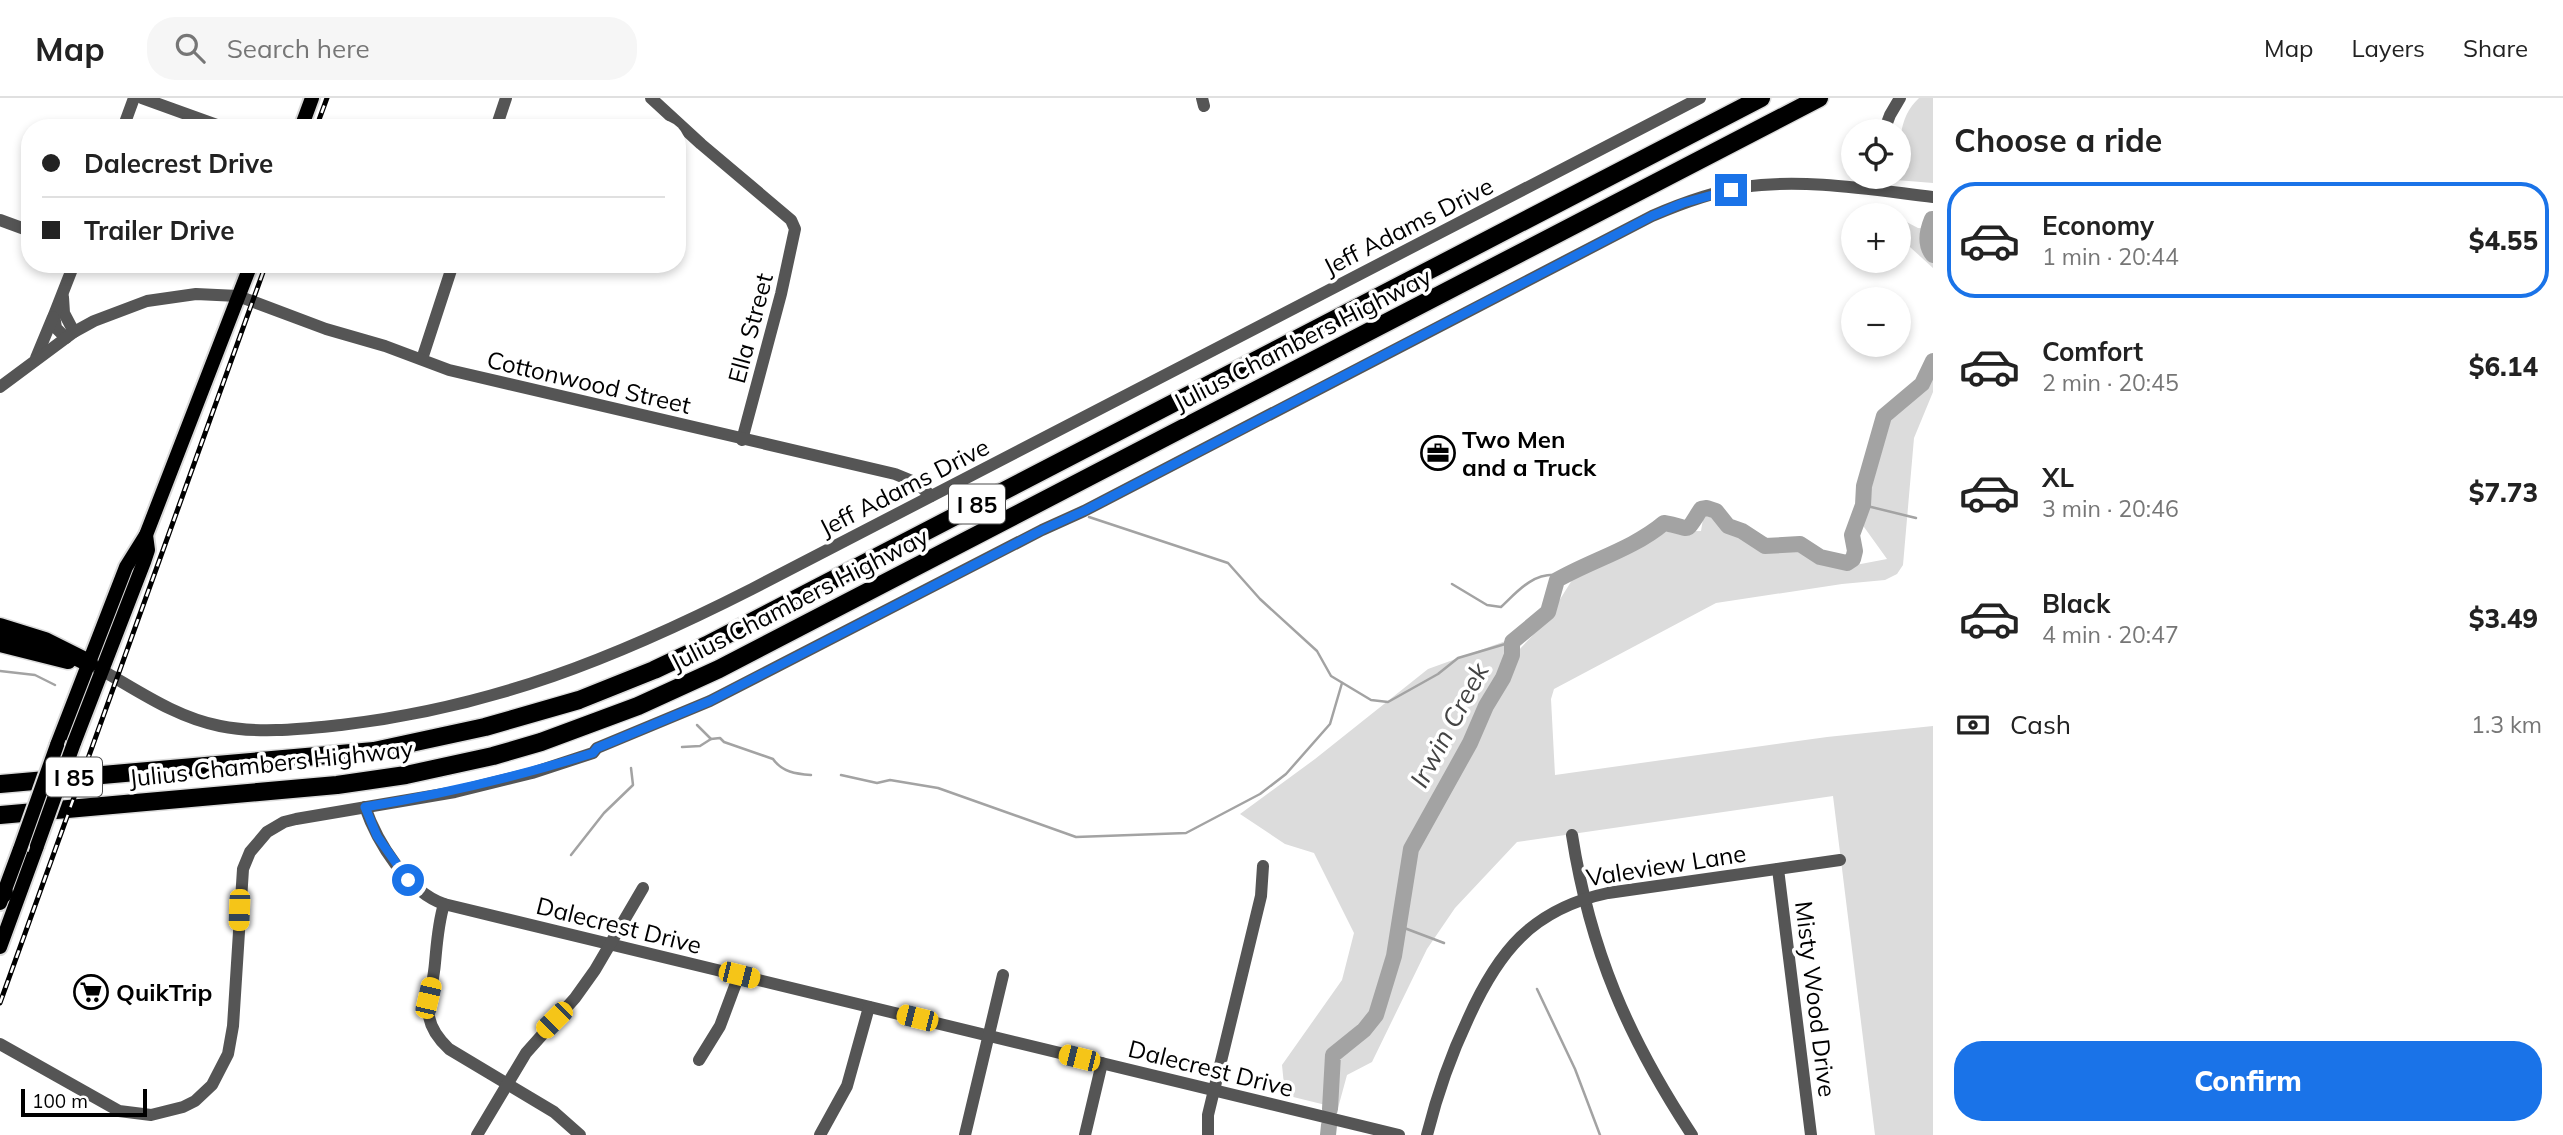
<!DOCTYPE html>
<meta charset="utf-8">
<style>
body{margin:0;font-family:Mulish,sans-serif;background:#f6f6f6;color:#222;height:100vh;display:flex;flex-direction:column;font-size:26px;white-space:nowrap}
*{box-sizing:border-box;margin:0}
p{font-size:23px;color:#767676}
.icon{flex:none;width:38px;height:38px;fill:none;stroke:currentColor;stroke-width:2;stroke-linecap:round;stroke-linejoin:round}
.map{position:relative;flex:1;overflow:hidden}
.details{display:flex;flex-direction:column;background:#fff;width:630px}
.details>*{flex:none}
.banner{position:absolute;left:21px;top:21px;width:665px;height:154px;border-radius:28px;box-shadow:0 4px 10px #0003;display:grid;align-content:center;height:154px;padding:0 21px;background:#fff}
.buttons{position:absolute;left:1841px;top:21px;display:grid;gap:14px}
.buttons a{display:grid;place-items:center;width:70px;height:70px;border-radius:50%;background:#fff;box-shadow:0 4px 10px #0003;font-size:35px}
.scale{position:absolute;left:21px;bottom:18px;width:126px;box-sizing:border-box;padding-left:7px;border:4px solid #000;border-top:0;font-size:19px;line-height:24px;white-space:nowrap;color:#000;-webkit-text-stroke:5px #fff;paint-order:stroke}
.end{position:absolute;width:32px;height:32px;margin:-16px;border:9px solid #1a73e8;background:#fff;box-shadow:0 0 0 4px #fff}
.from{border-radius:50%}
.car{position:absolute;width:21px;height:42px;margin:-21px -10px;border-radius:9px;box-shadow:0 0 5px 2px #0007;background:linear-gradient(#f5c518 24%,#345 0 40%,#f5c518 0 76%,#345 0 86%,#f5c518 0)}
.banner b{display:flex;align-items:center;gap:24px;height:66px;font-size:26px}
.banner b+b{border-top:2px solid #e0e0e0}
.banner i{width:18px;height:18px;background:#222}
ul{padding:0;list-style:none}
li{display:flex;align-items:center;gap:21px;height:116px;margin:0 14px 10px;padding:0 7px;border:4px solid transparent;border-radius:28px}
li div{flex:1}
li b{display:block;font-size:26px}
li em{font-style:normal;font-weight:800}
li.current{border-color:#1a73e8}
li>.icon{width:63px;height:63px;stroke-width:1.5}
h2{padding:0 21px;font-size:32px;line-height:84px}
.pay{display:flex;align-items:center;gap:18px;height:77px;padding:0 21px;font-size:26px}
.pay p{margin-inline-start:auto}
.button{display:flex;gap:14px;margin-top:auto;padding:14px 21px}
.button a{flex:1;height:80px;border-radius:28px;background:#1a73e8;color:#fff;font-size:28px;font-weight:800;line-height:80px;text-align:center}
header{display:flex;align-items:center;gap:42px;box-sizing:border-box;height:98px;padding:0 35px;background:#fff;border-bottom:2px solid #e0e0e0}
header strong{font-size:33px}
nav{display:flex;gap:38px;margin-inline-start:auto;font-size:24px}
.search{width:490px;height:63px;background:#f6f6f6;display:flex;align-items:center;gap:18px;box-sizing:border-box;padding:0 24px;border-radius:28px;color:#767676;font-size:26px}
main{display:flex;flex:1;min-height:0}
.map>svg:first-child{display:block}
.green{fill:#dcdcdc}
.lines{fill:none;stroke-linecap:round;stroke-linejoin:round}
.stream{stroke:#a3a3a3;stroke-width:2.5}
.river{stroke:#a3a3a3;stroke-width:16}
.major-casing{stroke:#dbdbdb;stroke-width:18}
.highway-casing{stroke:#dbdbdb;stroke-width:21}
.minor{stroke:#555;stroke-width:12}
.major{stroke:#000;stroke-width:14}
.highway{stroke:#000;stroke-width:18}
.rail-casing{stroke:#000;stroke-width:5}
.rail{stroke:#fff;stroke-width:2.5;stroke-dasharray:8;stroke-linecap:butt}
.major-bridge-casing{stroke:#dbdbdb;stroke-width:18;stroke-linecap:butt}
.major-bridge{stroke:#000;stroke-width:14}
.route{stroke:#1a73e8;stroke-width:9}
.labels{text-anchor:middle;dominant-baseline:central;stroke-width:7;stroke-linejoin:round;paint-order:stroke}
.shield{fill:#fff;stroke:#4c4c4c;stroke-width:2}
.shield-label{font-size:23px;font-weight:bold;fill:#000}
.street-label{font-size:24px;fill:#000;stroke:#fff}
.poi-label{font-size:24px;font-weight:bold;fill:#000;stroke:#fff;text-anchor:start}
.water-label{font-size:26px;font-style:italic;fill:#444;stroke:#fff}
</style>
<header>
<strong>Map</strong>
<div class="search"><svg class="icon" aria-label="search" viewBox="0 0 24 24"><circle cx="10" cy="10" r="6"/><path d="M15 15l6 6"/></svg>Search here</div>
<nav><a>Map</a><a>Layers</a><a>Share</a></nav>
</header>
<main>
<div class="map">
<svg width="1933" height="1037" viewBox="0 0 1933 1037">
<rect width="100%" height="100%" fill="#fff"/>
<g class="green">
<path d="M1919,0H1933V85L1896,82L1895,79H1899C1899,51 1897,20 1919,0Z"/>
<polygon points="1899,120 1918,130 1933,131 1933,170 1899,139"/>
<polygon points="1933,265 1933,294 1914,340 1903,467 1897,476 1885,482 1842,486 1716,505 1554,591 1551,601 1555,677 1827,639 1933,628 1933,1037 1875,1037 1833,698 1517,744 1455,810 1427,851 1372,964 1347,977 1338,1010 1285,997 1282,967 1342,882 1354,835 1314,755 1285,746 1240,716 1315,661 1428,571 1514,540 1517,554 1547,522 1574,479 1660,434 1701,433 1704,415 1759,450 1779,455 1802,447 1845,469 1887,461 1859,422 1867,405 1873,350 1891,310 1923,282"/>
</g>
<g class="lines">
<g class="stream">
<polyline points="1863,407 1916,420"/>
<polyline points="1089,419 1228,465 1260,501 1317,553 1331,578 1371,602 1388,604 1438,576 1458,560 1512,544"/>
<path d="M1452,486L1487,507L1501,509C1517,494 1532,475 1557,477V482"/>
<polyline points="0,573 35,577 55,587"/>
<polyline points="697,627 711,641"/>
<path d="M682,649L700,648L711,641L720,640L724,644L773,661C782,674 796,676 811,677"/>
<polyline points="841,677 877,685 890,682 938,690 1076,739 1186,735 1260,696 1286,676 1330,626 1342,585"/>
<polyline points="571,757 604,715 633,687 631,670"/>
<polyline points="1399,828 1444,845"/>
<polyline points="1537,891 1575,971 1600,1037"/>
</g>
<g class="river">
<path d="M1932,121C1927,133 1924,146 1933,157"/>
<path d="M1330,1011L1333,957L1364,932L1376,917L1394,858L1411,751L1470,645L1486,608L1503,580L1512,557V544L1548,514L1557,482C1592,462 1633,451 1664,425C1693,429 1683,439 1701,411L1707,410L1716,413L1728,428L1742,433L1765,448L1800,446L1820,459L1847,465L1853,461L1855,453L1852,437L1863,407L1864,388L1884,318L1922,286L1933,263"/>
<polyline points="1328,1037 1329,1027"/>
</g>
<g class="major-casing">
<g id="major">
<polyline points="301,30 312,0"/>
<polyline points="74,645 144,464 148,452 146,437"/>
<polyline points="57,647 126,469 146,437 251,166"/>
<polyline points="0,805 20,751"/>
<polyline points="0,849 37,748"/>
</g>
</g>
<g class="highway-casing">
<g id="highway">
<polyline points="0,529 45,543 89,565"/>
<polyline points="0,545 68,562"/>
<polyline points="0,686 374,653 485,629 579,602 654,572 707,547 1761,0"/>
<polyline points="0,717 337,687 406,677 493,658 541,644 638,608 719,571 1819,0"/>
<polyline points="0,799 4,795"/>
</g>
</g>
<g class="minor">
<polyline points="142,0 225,30"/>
<polyline points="651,0 701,46 791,122 795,131 781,196 742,342"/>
<polyline points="1202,0 1204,8"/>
<polyline points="123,30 134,0"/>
<polyline points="496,30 506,0"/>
<polyline points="1884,33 1890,17 1900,0"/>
<polyline points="0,122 30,133"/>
<polyline points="63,199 64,215 74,234"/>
<polyline points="66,240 56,230 54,217 74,166"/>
<polyline points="36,260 53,219"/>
<polyline points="422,261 453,166"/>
<polyline points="0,289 74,234 94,223 147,203 196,196 238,198 326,231 385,248 449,272 895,376 917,385 931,398"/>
<path d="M96,569C136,591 174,619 220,628C259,636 301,631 341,627C494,609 616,560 752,491L1700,0"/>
<path d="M365,709C377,744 408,794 444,806L1399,1037"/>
<path d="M1572,737C1590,852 1628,940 1692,1037"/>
<polyline points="1778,771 1811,1037"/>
<path d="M444,806C438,826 437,844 435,865C432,902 416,920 449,951L554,1014L580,1037"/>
<path d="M0,946L119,1013L151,1017L183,1009L195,1003L212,987L228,956L233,928L243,771L250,754L267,734L284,724L296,721L455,694L532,675L593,655L597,650L710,603L1042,432L1084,413L1652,118C1682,105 1712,94 1744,89C1804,80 1873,92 1933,99"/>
<polyline points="699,962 720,928 739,877"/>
<polyline points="477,1037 526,955 575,900 595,872 643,790"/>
<polyline points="820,1037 847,988 869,909"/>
<polyline points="965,1037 1003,877"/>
<polyline points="1085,1037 1102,965"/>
<polyline points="1208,1037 1208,1017 1261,798 1263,768"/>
<path d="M1427,1037C1437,997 1450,959 1468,921C1498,854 1532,811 1608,795L1840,762"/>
</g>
<use href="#major" class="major"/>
<use href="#highway" class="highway"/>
<g class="rail-casing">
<g id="rail">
<polyline points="316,30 327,0"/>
<polyline points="0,905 266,166"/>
</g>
</g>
<use href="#rail" class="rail"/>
<g class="major-bridge-casing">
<g id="major-bridge">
<polyline points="37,748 74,645"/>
<polyline points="20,751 57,647"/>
</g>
</g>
<use href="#major-bridge" class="major-bridge"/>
</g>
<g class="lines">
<path class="route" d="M408,782L377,738L365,709C443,696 517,679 593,655L597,650L710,603L1042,432L1084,413L1652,118L1683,105L1731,92"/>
</g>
<defs>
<g id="office-ring" transform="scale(1.75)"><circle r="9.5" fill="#fff" stroke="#000" stroke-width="1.5"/><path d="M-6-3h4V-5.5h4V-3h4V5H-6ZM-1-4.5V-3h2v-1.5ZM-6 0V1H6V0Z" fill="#000"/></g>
<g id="supermarket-ring" transform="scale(1.75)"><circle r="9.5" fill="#fff" stroke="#000" stroke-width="1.5"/><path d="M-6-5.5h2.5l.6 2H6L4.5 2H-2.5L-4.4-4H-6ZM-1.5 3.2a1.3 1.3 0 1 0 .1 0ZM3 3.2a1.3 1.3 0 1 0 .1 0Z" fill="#000"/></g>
</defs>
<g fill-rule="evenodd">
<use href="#office-ring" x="1438" y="355"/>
<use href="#supermarket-ring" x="91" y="894"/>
</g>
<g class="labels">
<g class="shield">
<rect x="949" y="386.5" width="56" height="39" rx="5"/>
<rect x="46" y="659.5" width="56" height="39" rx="5"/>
</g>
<g class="shield-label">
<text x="977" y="406">I 85</text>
<text x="74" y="679">I 85</text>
</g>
<g class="street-label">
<text transform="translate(1408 128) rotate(-27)">Jeff Adams Drive</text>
<text transform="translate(750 230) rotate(-75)">Ella Street</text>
<text transform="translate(1302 241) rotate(-27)">Julius Chambers Highway</text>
<text transform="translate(589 284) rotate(13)">Cottonwood Street</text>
<text transform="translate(904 389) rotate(-27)">Jeff Adams Drive</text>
<text transform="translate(799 501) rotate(-27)">Julius Chambers Highway</text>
<text transform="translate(271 665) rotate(-6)">Julius Chambers Highway</text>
<text transform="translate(1666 767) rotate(-9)">Valeview Lane</text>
<text transform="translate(619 827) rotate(14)">Dalecrest Drive</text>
<text transform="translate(1816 901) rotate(83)">Misty Wood Drive</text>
<text transform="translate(1211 970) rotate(14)">Dalecrest Drive</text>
</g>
<g class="poi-label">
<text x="1462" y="341">Two Men<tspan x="1462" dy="28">and a Truck</tspan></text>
<text x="116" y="894">QuikTrip</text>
</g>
<g class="water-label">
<text transform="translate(1449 627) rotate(-62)">Irwin Creek</text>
</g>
</g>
</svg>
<div class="buttons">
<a><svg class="icon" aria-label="locate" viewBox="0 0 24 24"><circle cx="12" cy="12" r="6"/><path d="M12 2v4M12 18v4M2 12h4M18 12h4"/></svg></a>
<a>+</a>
<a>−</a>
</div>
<div class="scale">100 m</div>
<i class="end from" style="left:408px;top:782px"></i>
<i class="end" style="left:1731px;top:92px"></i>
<i class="car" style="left:239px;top:812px;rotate:182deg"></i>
<i class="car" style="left:739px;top:877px;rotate:104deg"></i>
<i class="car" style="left:428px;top:900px;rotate:13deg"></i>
<i class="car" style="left:917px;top:920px;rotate:284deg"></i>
<i class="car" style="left:554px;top:922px;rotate:225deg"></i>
<i class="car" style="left:1079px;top:960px;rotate:284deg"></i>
<div class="banner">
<b><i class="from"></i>Dalecrest Drive</b>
<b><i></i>Trailer Drive</b>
</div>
</div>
<section class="details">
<h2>Choose a ride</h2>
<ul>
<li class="current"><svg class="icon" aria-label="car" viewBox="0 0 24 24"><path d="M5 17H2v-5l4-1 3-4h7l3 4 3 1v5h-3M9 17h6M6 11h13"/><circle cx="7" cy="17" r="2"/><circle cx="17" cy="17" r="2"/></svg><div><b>Economy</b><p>1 min · 20:44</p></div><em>$4.55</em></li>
<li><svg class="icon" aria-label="car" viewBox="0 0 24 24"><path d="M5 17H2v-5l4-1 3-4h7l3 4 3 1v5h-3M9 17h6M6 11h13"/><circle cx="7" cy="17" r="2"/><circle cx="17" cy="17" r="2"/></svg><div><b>Comfort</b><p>2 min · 20:45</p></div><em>$6.14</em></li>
<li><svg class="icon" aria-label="car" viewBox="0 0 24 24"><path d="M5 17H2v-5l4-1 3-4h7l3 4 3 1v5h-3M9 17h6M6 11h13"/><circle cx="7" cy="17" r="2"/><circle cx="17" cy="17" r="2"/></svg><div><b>XL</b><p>3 min · 20:46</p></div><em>$7.73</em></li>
<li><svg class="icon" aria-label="car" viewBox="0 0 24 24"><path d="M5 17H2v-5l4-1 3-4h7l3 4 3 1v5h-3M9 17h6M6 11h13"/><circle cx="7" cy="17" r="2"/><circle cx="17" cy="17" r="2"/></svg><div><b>Black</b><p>4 min · 20:47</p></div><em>$3.49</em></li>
</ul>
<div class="pay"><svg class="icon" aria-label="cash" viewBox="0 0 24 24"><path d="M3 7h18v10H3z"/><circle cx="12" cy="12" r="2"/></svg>Cash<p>1.3 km</p></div>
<div class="button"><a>Confirm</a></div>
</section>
</main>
